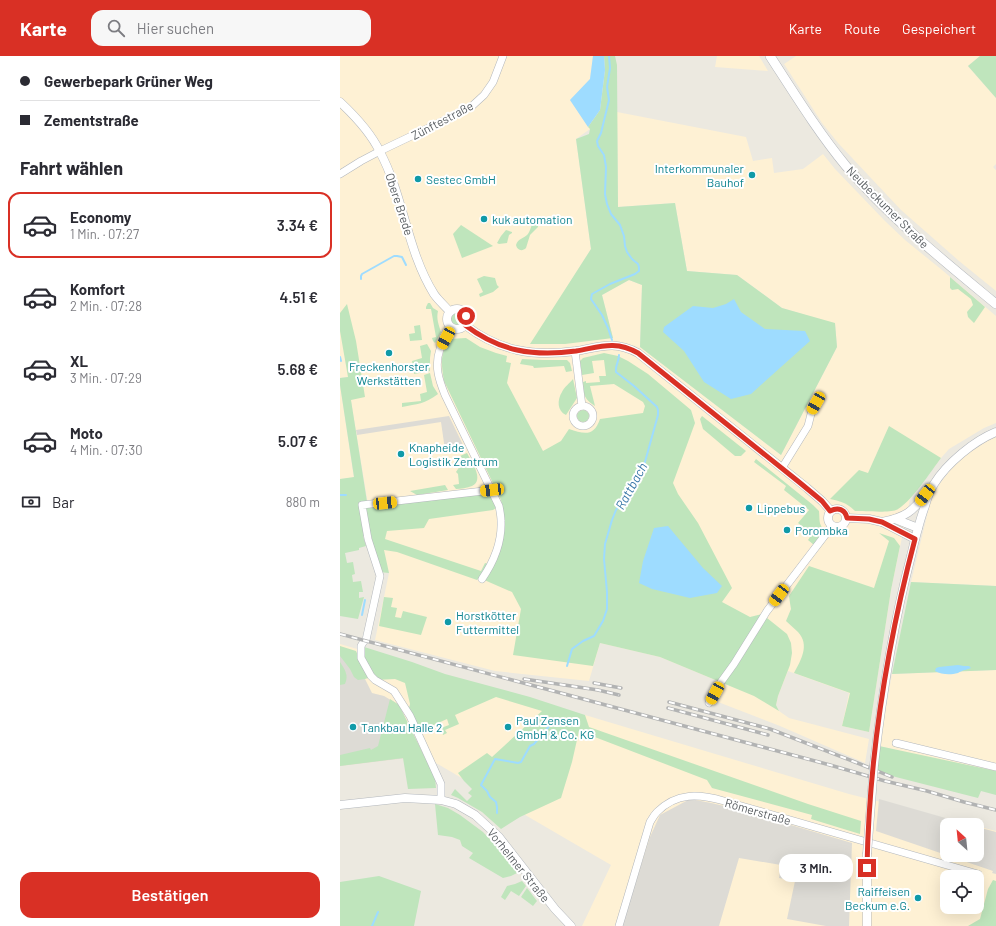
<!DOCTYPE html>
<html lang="de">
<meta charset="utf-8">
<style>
body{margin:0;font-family:Barlow,sans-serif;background:#f7f7f7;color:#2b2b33;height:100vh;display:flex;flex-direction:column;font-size:15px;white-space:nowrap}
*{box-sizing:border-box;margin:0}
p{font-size:13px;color:#7c7c81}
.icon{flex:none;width:22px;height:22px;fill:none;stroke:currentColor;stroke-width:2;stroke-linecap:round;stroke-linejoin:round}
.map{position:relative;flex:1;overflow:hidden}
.drawer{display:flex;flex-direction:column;background:#fff;width:340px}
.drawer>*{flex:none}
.banner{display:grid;align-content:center;height:88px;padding:0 20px;background:#fff}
.needle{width:26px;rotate:333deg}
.controls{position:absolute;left:600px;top:762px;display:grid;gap:8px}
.controls a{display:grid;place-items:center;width:44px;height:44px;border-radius:8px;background:#fff;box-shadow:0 4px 16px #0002;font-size:20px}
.end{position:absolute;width:18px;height:18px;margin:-9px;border:5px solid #d93025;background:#fff;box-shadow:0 0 0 2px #fff}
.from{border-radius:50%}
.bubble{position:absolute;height:28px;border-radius:12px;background:#fff;box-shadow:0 4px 16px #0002;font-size:13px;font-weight:600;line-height:28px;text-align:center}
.car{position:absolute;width:12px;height:24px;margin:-12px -6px;border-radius:5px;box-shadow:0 0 3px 1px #0007;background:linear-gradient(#f5c518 24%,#345 0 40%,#f5c518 0 76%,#345 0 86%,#f5c518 0)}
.banner b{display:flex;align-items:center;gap:14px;height:38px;font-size:15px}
.banner b+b{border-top:1px solid #e1e1e2}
.banner i{width:10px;height:10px;background:#2b2b33}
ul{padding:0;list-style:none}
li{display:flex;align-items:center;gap:12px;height:66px;margin:0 8px 6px;padding:0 12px;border:2px solid transparent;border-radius:12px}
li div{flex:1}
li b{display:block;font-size:15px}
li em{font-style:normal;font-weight:600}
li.active{border-color:#d93025}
li>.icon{width:36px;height:36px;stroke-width:1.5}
h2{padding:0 20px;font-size:18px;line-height:48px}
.pay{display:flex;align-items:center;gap:10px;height:44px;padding:0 20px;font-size:15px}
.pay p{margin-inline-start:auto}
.button{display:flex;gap:8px;margin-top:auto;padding:8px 20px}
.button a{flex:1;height:46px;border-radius:12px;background:#d93025;color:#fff;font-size:16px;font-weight:600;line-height:46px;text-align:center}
header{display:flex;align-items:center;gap:24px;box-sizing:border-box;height:56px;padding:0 20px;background:#d93025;color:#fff}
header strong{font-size:19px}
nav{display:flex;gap:22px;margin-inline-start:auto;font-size:14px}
.search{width:280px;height:36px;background:#f7f7f7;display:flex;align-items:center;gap:10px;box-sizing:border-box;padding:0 14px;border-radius:12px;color:#7c7c81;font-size:15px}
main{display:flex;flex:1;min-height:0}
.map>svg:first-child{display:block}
.commercial{fill:#fef1d4;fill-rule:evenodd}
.industrial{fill:#dddbd5}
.green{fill:#bfe5bc}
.water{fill:#9edcff}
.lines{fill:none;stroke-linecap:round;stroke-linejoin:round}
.stream{stroke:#9edcff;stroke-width:2}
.minor-casing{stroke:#b3b7bc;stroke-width:8}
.tertiary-casing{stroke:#b3b7bc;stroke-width:9}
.secondary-casing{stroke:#b4b8be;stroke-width:10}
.minor{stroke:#fff;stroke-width:7}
.tertiary{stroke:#fff;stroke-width:8}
.secondary{stroke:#fff;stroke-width:9}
.rail-casing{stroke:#b2b3b3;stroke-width:3.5}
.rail{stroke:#fff;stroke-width:2;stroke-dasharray:6;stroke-linecap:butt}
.tertiary-bridge-casing{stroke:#b3b7bc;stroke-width:9;stroke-linecap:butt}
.tertiary-bridge{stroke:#fff;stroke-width:8}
.route{stroke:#d93025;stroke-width:5}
.culture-dot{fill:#0f9aa8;stroke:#fff;stroke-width:1.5}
.labels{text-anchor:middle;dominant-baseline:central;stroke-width:4;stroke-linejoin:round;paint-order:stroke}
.street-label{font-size:12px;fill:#595e62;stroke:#fff}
.culture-label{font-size:12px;fill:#0d838f;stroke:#fff;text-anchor:start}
.water-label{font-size:13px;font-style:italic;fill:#3977a8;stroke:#fff}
</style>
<header>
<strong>Karte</strong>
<div class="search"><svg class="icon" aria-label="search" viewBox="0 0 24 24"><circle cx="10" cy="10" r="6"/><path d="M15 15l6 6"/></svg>Hier suchen</div>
<nav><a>Karte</a><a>Route</a><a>Gespeichert</a></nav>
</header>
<main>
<section class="drawer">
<div class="banner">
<b><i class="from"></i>Gewerbepark Grüner Weg</b>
<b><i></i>Zementstraße</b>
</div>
<h2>Fahrt wählen</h2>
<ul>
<li class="active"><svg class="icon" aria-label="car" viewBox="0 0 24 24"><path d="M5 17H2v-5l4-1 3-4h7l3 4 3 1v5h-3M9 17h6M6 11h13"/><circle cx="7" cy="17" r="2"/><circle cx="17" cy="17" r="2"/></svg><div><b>Economy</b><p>1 Min. · 07:27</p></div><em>3.34 €</em></li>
<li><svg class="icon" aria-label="car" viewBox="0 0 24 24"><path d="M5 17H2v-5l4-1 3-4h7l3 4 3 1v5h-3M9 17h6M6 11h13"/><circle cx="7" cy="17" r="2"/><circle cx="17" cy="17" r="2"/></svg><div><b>Komfort</b><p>2 Min. · 07:28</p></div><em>4.51 €</em></li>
<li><svg class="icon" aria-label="car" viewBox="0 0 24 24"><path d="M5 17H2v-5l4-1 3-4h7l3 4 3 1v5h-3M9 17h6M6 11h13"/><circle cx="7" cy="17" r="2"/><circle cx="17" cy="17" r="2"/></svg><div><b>XL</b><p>3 Min. · 07:29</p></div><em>5.68 €</em></li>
<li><svg class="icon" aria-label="car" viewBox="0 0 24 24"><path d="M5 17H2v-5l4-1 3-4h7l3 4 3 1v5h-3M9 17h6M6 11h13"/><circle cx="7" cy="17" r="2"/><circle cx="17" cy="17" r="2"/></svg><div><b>Moto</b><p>4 Min. · 07:30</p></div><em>5.07 €</em></li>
</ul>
<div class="pay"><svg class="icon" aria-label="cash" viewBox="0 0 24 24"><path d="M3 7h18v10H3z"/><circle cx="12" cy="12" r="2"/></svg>Bar<p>880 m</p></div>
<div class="button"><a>Bestätigen</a></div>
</section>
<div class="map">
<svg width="656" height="870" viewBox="0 0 656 870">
<rect width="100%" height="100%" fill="#ece9e0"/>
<g class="commercial">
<polygon points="0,0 253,0 250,23 230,44 250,73 236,83 251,193 221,241 273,282 262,239 289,224 302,229 300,291 441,399 497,291 495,268 442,252 397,219 347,215 335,147 278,151 277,56 406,81 413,105 432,102 434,117 463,113 483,98 495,113 545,165 565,184 602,214 656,260 656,367 644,372 609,393 601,402 570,443 551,534 529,676 502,670 509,637 448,615 438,640 436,649 439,655 449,662 529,683 525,707 440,670 378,646 385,628 320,601 260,587 249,625 155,615 35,584 49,517 33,479 7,321 0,322"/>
<polygon points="377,0 419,0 428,15 375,11"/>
<polygon points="456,0 640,0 628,10 656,42 656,108 653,111 656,114 656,235 619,205 561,154 498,87 482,67 444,8"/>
<polygon points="0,329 14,422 0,423"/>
<polygon points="656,379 656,530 571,526 591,443 601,426 618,404"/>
<path d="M0,588L204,647L242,660L245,659L509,738L632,769H607V799H637V770L656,775V870H242L271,809L84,700L0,710ZM607,821H637V851H607Z"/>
<polygon points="656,614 656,717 539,690 552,618"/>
</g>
<g class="industrial">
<polygon points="109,360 124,391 105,394 101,366 17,379 16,374"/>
<polygon points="0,590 25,623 32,637 44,640 59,649 84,700 0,710"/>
<polygon points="350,743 371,747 393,752 512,787 509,870 486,870 447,863 455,825 439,822 441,809 399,802 379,870 282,870 310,781 320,759"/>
<polygon points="539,743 630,769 607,769 607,799 637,799 637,771 656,776 656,818 652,817 653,815 536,775"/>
</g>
<g class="green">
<polygon points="264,0 275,0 277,9 278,151 335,147 347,215 397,219 442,252 495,267 497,291 441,399 300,291 302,229 289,224 262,239 273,282 225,288 190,288 251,193 236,83 249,78 250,73 248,71 260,54 265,14"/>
<polygon points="640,0 656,0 656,42 628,10"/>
<path d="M195,167L198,170V171L190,179L186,192C182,196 177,194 176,189C178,182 184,183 188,178C190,175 191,171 192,168Z"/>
<polygon points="121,169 153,190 122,202 113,178"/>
<polygon points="166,174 172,176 172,177 169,179 167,187 159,188 157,187 161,180"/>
<polygon points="144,220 155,222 157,229 159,231 153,236 140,241 139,238 143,236 137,223"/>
<polygon points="610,221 645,251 634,267 628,261 627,256 633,249 631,243 618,233 612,234 610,232"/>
<path d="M88,247H90L93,252L98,255C96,263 99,269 101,276L95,287L93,285L92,282L96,281L91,253H86V251Z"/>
<path d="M7,248L16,285L25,341L11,344L28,452L152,434L159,450L153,454L89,463L84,472L47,475L45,483L141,515L145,507L151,509L160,492L165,467L161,444L104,325C101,306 100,300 109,283L126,282L140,291L156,297L167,300L166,306L171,307L167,327L203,395L221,385L229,373C244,378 254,381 260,363L303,357L305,350L303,346L274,328L250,330L255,350C243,342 244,339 243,326L246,325V327L260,326L259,320H266L264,304L252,305L254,317L242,319L240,305L243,302L264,297L278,300L288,305L308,318L351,354L355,367L333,427L338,438L358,467L392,532L382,546L410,561L422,558L447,578L451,587L452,597L450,609L438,640L436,649L439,655L414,640L320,601L260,587L253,610L173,599L181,553L172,536L142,523L149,511L137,524L57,496L44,494L49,517L39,516L31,479L23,480L26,490L19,492V494L5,497L7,507L13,506L15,518L12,519L13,526L21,525L23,536H19V542L24,541L18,563L0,560V423L14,421L0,329V322L8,321L0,275V257Z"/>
<circle cx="117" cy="263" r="6"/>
<polygon points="80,269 82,284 70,285 69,278 75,277 74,270"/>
<polygon points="87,288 91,295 90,302 90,315 74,318 72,305 82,302 80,290"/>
<polygon points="182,303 203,304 227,304 230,307 232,315 226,316 224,310 194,312 193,310 180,308"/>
<path d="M90,317L93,330L98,338C85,348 77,348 62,351V347L81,345L80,338L87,336L84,319Z"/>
<path d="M233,323L237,342L226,359C217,355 217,344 222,336C224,331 230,327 233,323Z"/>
<circle cx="243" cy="360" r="6"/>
<polygon points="362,360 406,395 401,400 395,400 363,373 360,363"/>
<path d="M549,370L601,402C592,414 569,449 556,454C549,457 524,455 515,455C507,447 500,445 490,443L519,414L528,417Z"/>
<path d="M127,397C131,405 145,424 132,430C127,432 121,433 116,433L113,429L119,428L118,418L116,416L124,404L120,400Z"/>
<path d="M416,403L473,449L479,455C480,465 478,467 485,476L474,489L468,484L472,478L458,467L469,454L444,434L446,430L414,406Z"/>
<polygon points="105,429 108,434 77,439 70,435"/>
<path d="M539,477L554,482L560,490L551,534L529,676L502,670L510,637L454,617C461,604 470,589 458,576C454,572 450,569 446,565L451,553L450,547L449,540L469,510L534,532L549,485Z"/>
<polygon points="571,526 656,530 656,614 552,618"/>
<polygon points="44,541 53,542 51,551 57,552 55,561 61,562 63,555 87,561 81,579 39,570"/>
<polygon points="0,590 16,595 28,622 25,623 18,624 14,621 10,613 0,600"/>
<polygon points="21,590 72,606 105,618 190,641 245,659 249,671 468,748 521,765 520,778 471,763 472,759 372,732 367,724 239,675 232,706 221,742 180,761 161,773 142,756 118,742 111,739 115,733 127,745 132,740 128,737 132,733 124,725 118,717 147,697 152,701 202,655 156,641 115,659 119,668 105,674 107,677 103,679 101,672 109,669 107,663 78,676 68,656 70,648 65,627 55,623 35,624 21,602"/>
<path d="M0,606C5,614 9,619 5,628L0,629Z"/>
<polygon points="50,643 59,649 95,722 96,732 68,733 63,702 0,710 0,699 30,692 31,694 38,690"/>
<polygon points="539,690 656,715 656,739 641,735 638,742 548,719 536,713"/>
<polygon points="95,748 108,752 120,759 143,776 161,795 177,817 171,820 163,822 129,802 133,797 122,790 120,784 112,781 98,779"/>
<polygon points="39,820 81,835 74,870 0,870 0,826"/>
<polygon points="653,824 656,825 656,870 628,870 640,863 648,833"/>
<polygon points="182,825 186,830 179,840 171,835 165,844 161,841 167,830 175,828"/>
<polygon points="187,832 197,845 193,850 181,841"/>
</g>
<g class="water">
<polygon points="253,0 264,0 265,14 260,54 248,71 230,44 250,23"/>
<polygon points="394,243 401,256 425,273 465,275 470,285 411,338 391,343 364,326 344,295 323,276 324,271 353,250 373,252 386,248"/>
<polygon points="328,470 363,512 382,530 377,537 350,542 312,533 299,527 303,505 314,472"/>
<path d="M618,609L624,610H629L631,612C629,613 627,613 625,614C623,614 620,616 618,617C611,619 602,619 595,615L596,612L599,611Z"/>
</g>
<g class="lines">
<g class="stream">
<polyline points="269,0 270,12 267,31 269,44 261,77 257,85 258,90 264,99 266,111 265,138 267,148 271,158 280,169 284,180 285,190 287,196 292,203 298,208 299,211 299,215 295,218 270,228 252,238 251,243 262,259 268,272 272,284"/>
<polyline points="21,223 21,220 22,218 54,200 57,200 62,201 66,209"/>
<polyline points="0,301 1,305"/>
<polyline points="0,439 6,439"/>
<polyline points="22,559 25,544"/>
<path d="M227,610L232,593L243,585L254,580L263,565L267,553V536L264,503L265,488L272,464L276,454L294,429L303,413L318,359V354L317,351L294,330L276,316C275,309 279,306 279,299"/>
<polyline points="157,757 157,751 156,746 150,741 147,735 141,729 155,703 178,707 181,706 190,690 194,688 211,668"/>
<polyline points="32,870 38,856"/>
</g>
<g class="minor-casing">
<g id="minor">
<polyline points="0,118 21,105 40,95 107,63 132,50 144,39 153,26 163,0"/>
<path d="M112,271C108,278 102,286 100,293C94,310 99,324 105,339L159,450C160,455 161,460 161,465C162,486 153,507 142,523"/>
<polyline points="235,295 242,350"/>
<circle cx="243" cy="360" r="10"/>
<polyline points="442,412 468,370 472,354 480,340"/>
<polyline points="369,647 381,626 394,608 427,555 492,470"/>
<polyline points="556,687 656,711"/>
<polyline points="101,744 101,728 70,660 54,635 35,624 31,620 21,602 21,590 24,585 26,584 40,520 28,483 22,449 152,434"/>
<path d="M279,870L310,766C312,763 314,759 317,756C337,736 359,738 384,745L638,818"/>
</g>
</g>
<g class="tertiary-casing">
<g id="tertiary">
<path d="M0,46C15,60 31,77 40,96C64,141 67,195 94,238C98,244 105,250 110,256"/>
<circle cx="117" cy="263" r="10"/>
<path d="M125,269C159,295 193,301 236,295C260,291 274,284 298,297L467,432L482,445L491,455"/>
<circle cx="497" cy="462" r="9"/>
<polyline points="507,462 529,463 542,466 575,483"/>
<polyline points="555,463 578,472"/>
<path d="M542,466C566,461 572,456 587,437"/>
<path d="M534,709C542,639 553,569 571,500C575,483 579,466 585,450C587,443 590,434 594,428C607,407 634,385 656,376"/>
<polyline points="0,749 65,742 101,744 116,748 135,759 159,781 215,853 231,870"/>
<polyline points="527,870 527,798"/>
</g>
</g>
<g class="secondary-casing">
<path id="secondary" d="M430,0C454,37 478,76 506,110C550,162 604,205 656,248"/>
</g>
<use href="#minor" class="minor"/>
<use href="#tertiary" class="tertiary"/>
<use href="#secondary" class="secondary"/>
<g class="rail-casing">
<g id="rail">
<polyline points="0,578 490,709 545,725 587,735 624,746 656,754"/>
<polyline points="184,623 258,634 279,639"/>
<polyline points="254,627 281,632"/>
<polyline points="329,646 430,673 520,708 552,721"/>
<polyline points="328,652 428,679"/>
</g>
</g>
<use href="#rail" class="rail"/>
<g class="tertiary-bridge-casing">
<polyline id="tertiary-bridge" points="527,798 534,709"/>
</g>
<use href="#tertiary-bridge" class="tertiary-bridge"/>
</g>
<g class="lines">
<path class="route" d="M126,260L127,263L125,269C159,295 193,301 236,295C260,291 275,284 298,297L459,426L482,445L490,455C498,451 505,453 507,462L529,463L542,466L575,483C547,589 529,702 527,812"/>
</g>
<g class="culture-dot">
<circle cx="412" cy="119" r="4"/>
<circle cx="78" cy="123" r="4"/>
<circle cx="144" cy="163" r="4"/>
<circle cx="49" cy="297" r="4"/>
<circle cx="61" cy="398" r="4"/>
<circle cx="409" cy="452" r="4"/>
<circle cx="447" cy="474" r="4"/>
<circle cx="108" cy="566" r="4"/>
<circle cx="13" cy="671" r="4"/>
<circle cx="168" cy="671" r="4"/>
<circle cx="578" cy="842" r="4"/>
</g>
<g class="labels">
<g class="street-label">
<text transform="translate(102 64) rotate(-28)">Zünftestraße</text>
<text transform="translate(60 148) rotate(72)">Obere Brede</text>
<text transform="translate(548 151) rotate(45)">Neubeckumer Straße</text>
<text transform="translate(418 755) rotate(16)">Römerstraße</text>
<text transform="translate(179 809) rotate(51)">Vorhelmer Straße</text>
</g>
<g class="culture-label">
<text x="404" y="112" text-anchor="end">Interkommunaler<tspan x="404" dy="14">Bauhof</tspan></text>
<text x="86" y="123">Sestec GmbH</text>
<text x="152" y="163">kuk automation</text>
<text x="49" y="310" text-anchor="middle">Freckenhorster<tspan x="49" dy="14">Werkstätten</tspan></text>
<text x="69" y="391">Knapheide<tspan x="69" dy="14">Logistik Zentrum</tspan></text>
<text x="417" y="452">Lippebus</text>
<text x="455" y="474">Porombka</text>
<text x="116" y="559">Horstkötter<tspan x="116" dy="14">Futtermittel</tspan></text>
<text x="176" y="664">Paul Zensen<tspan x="176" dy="14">GmbH &amp; Co. KG</tspan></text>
<text x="21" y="671">Tankbau Halle 2</text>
<text x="570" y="835" text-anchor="end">Raiffeisen<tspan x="570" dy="14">Beckum e.G.</tspan></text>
</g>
<g class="water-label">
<text transform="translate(291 430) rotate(-61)">Rattbach</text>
</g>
</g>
</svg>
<div class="controls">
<a><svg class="needle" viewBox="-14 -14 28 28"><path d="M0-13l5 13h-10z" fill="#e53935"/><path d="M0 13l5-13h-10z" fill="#7c7c81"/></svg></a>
<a><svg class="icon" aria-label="locate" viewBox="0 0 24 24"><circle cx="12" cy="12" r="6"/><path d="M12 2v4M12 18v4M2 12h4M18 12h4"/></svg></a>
</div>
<i class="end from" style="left:126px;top:260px"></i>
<i class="end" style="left:527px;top:812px"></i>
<div class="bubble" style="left:439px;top:798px;width:74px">3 Min.</div>
<i class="car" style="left:106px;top:282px;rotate:209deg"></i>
<i class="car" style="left:476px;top:347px;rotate:210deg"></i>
<i class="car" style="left:152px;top:434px;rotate:263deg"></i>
<i class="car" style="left:585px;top:439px;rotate:218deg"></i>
<i class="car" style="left:45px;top:447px;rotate:84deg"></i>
<i class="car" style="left:439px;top:539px;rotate:217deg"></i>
<i class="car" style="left:375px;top:637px;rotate:209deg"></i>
</div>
</main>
